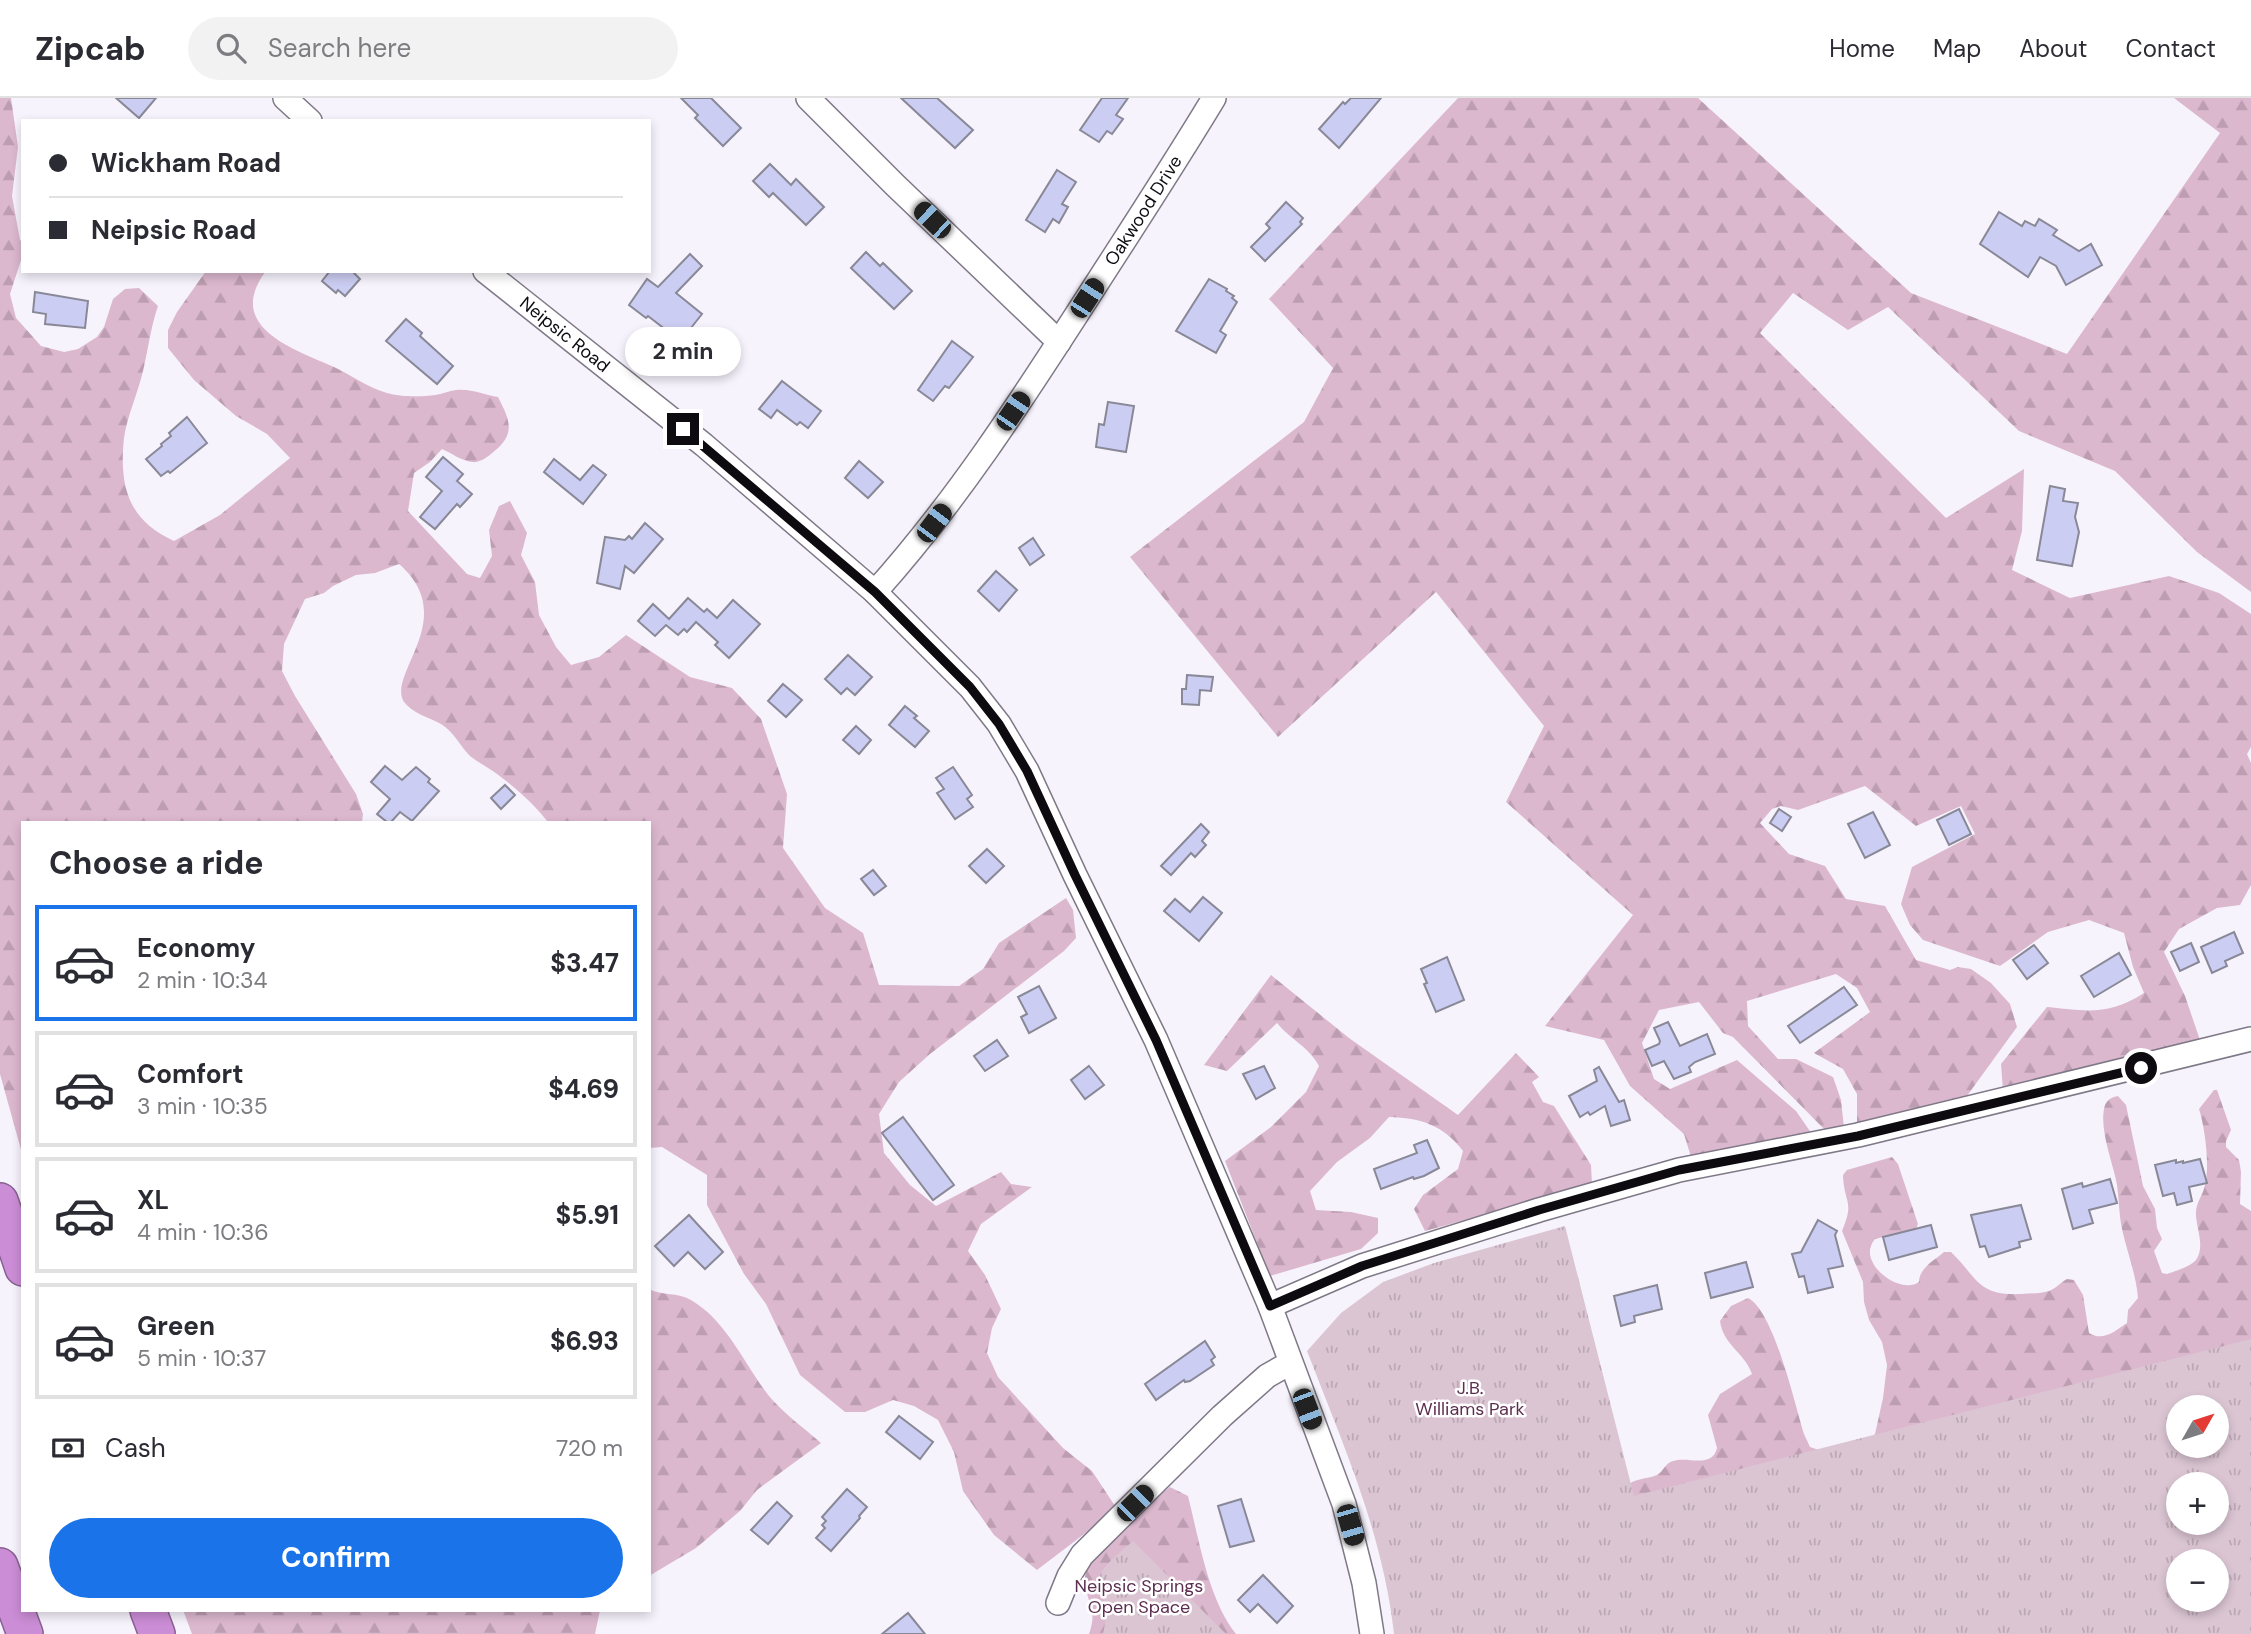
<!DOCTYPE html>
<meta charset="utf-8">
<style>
body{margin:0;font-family:"DM Sans",sans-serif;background:#f2f2f3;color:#2b2b33;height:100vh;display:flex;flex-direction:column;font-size:26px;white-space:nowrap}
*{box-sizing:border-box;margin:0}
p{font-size:23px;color:#7c7c81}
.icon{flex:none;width:38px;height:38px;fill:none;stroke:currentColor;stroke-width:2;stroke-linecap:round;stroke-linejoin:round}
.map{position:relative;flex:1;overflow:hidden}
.sheet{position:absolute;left:21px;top:723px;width:630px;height:791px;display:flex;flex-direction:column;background:#fff;border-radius:0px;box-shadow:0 4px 10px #0003}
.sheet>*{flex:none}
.banner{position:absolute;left:21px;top:21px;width:630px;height:154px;border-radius:0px;box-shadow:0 4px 10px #0003;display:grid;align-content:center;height:154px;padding:0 28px;background:#fff}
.needle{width:46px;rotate:51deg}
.controls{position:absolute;left:2166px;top:1297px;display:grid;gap:14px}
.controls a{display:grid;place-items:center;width:63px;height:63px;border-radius:50%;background:#fff;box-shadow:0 4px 10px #0003;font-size:35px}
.end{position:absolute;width:32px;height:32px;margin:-16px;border:9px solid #0d0b10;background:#fff;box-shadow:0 0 0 4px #fff}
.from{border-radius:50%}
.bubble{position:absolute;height:49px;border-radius:24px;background:#fff;box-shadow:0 4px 10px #0003;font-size:23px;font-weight:700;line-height:49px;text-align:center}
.car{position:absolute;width:21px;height:42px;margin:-21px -10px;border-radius:9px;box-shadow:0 0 5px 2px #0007;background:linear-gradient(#222 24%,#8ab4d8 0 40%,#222 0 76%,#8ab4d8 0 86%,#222 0)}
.banner b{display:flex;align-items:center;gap:24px;height:66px;font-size:26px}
.banner b+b{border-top:2px solid #e1e1e2}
.banner i{width:18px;height:18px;background:#2b2b33}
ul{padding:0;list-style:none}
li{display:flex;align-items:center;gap:21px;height:116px;margin:0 14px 10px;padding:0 14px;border:4px solid #e1e1e2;border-radius:0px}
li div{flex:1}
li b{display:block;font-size:26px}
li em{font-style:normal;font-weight:700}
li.active{border-color:#1a73e8}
li>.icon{width:63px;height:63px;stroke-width:1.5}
h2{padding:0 28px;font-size:32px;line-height:84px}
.pay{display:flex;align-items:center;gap:18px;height:77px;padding:0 28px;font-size:26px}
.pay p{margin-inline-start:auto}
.button{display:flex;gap:14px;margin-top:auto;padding:14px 28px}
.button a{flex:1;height:80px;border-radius:42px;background:#1a73e8;color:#fff;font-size:28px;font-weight:700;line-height:80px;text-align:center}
header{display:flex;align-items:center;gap:42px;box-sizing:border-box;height:98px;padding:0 35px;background:#fff;border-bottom:2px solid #e1e1e2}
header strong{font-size:33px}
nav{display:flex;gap:38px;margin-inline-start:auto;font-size:24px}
.search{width:490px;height:63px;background:#f2f2f3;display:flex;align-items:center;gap:18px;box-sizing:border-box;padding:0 24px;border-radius:38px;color:#7c7c81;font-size:26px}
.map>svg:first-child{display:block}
.forest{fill:url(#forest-firs);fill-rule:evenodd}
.park{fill:url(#park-tufts);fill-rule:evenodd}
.building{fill:#cccdf2;stroke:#888897;stroke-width:2}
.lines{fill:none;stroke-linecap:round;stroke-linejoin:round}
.minor-casing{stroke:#7f7987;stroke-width:26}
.highway-casing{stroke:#886091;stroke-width:38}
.minor{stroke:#fff;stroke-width:23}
.highway{stroke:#cb8dd6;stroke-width:35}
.route{stroke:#0d0b10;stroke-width:9}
.labels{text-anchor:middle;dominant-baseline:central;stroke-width:5;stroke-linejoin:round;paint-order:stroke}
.street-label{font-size:18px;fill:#0d0b10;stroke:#fff}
.park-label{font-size:18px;fill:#5c2e4f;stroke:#fff}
</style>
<header>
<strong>Zipcab</strong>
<div class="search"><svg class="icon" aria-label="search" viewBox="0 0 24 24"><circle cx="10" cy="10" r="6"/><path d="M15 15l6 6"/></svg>Search here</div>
<nav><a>Home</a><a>Map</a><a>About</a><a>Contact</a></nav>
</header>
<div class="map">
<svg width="2251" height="1536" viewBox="0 0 2251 1536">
<defs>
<pattern id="forest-firs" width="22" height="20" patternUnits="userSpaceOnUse" patternTransform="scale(1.75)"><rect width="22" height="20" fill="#dcb8cf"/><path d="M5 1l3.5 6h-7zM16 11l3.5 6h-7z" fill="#bc9db1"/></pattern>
<pattern id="park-tufts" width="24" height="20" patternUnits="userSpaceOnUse" patternTransform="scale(1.75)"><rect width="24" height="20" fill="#dbc5d3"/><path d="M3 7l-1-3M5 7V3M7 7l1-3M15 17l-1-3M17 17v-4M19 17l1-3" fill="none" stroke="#bba8b4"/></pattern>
</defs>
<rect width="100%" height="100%" fill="#f7f3fd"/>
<g class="forest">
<path d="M0,0H11L18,49L12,98L20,142L23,145V156L10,196L16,220L41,248L64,254L78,251L97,239L104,229L113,201L125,191L139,190L158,208C150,231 148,254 142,277C137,297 127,319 124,340C119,388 128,422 174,443L220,417L290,360L267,336L236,318L194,282L168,250V232L177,214L206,173H266C224,229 293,251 334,269C351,277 369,290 387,295C400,299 422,299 435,297C442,296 449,293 456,292C469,290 486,297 498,299C511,324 516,337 491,356C486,360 479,365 472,364C462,363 451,355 442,351L430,364L414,375L408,413L467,476L480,480L492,458L489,432L499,408L510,403L527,435L521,457L535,484L539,517L556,549L571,567L599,559L626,537L690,579L732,590L761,621L787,696L783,750L825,810L863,835L879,887L959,888L983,871L999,845L1066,800L1073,812L1076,840L1064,853L930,956L899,984L879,1016L884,1055L910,1087L936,1108L1001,1074L1011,1086L1032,1089L981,1126L968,1153L985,1177L1001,1211L992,1230L987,1255L998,1279L1063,1350L1092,1373L1117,1411L1037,1472L994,1437L963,1393L954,1354L938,1322L914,1308L893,1302L865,1314H845L800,1277L766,1206L744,1176L707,1107V1077L662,1049L649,1050V724H548C534,706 516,690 497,676C489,670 479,665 470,658C460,648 454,634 441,626C430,620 412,615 404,604C386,576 461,520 399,466L375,475L356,477L333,488L324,495L305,501L284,546L282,573L295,598L356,696L363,716L362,724H23V1059L0,976Z"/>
<path d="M1458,0H1698L1911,195L2067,256L2220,35L2174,0H2251V494L2197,454L2115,373L2019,333L1888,209L1848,232L1793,195L1760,235L1946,420L2024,371L2022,433L2012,472L2070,500L2169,478L2219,495L2251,516V649L2247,656L2251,665V787L2240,807L2217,810L2179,831L2164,854L2185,898L2200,942L2003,993L2001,966L2047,909C2087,913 2108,918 2144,895L2133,869L2124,835L2089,822L2048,834L2000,868L1923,842L1910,827L1901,806L1912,769L1975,736L1961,708L1916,728L1865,688L1798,712L1781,708L1772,711L1760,725L1789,756L1825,768L1846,801L1885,808L1916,862L1950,872L1958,869L1971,871L1991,885L2010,906L2017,929L1964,1002L1857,1029V996L1843,971L1814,955L1870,914L1857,890L1836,876L1747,903L1748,928L1778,961H1796L1833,979L1841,1002L1844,1030L1827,1034L1733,939L1723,935L1699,904L1659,912L1642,945L1654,981L1670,991L1737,962L1796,1013L1812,1036L1691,1059L1684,1036L1630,988L1604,942L1545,928L1633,817L1506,704L1544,628L1436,494L1278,639L1130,459L1304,324L1333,270L1269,201Z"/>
<path d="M1271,877L1349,940L1458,1017L1516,955L1539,979L1532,984L1543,1004L1554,1008L1591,1067L1592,1087L1425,1133L1414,1111L1423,1097L1458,1071L1463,1053C1443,1027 1421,1020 1389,1019L1370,1040L1337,1064L1310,1093L1316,1112L1351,1114L1378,1120V1135L1361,1151L1270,1178L1225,1063L1271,1029L1306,994L1319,968C1309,949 1291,942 1277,925L1227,973L1204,967Z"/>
<path d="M2214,992H2217L2231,1032L2226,1043V1049L2239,1062L2241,1074L2240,1106L2251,1113V1536H1587L1626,1389C1635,1379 1646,1382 1657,1377C1664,1373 1665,1365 1673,1363C1688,1358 1712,1371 1717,1350L1708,1317L1720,1296L1752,1276C1745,1255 1723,1247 1720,1223L1731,1208L1748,1200C1774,1213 1795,1307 1804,1336L1810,1349L1819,1352L1871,1340L1875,1336L1883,1300L1887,1267L1882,1244L1869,1222L1864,1204L1863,1184L1842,1133C1855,1102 1844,1106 1843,1077L1847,1072L1892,1059L1898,1066L1918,1126L1916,1131L1875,1141C1855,1163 1899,1198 1919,1184C1919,1170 1935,1162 1944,1154H1951C1978,1180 1977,1198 2021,1196C2030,1195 2040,1196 2049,1193C2055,1191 2060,1185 2067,1181L2074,1182L2083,1197L2089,1235C2103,1244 2115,1233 2127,1225L2128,1212L2138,1200C2136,1176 2127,1154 2122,1131C2119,1116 2119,1102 2117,1087C2113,1064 2098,1030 2105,1007C2108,1001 2112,999 2118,998L2126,1007L2143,1088L2155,1111L2157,1130L2162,1141L2154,1153L2162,1175L2167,1176C2175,1173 2190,1169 2196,1162C2206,1147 2195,1129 2196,1113C2197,1103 2203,1097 2205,1087C2210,1068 2205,1030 2199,1011ZM2179,1309H2217V1348H2179ZM2179,1386H2217V1424H2179ZM2179,1463H2217V1502H2179Z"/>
<path d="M649,1191C662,1198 678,1194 691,1202C727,1223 744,1266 769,1298C784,1316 804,1330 821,1345L757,1392L740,1413L696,1450L649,1478Z"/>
<path d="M1170,1389L1188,1398C1199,1441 1208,1501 1236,1536H1089C1098,1510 1087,1507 1085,1484C1082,1454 1148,1405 1170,1389Z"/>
<polygon points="183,1512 600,1512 595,1536 192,1536"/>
</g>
<g class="park">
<path d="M1565,1128L1634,1398L2251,1241V1536H1394C1383,1436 1343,1346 1307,1253L1341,1215L1383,1184L1434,1165ZM2179,1309H2217V1348H2179ZM2179,1386H2217V1424H2179ZM2179,1463H2217V1502H2179Z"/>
<path d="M1133,1443L1226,1536H1103C1105,1527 1107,1517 1105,1508C1103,1496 1095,1488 1101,1475C1108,1463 1123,1452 1133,1443Z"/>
</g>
<g class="building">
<polygon points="116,0 156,0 139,20"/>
<polygon points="681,0 711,0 741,30 723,48 695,20 698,17"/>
<polygon points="901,0 937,0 973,32 955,50"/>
<polygon points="1102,0 1128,0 1116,17 1123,21 1112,36 1107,33 1099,44 1080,32"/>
<polygon points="1351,0 1381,0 1339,50 1319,31 1343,4 1345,6"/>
<polygon points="770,66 791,87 796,81 824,109 806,127 773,95 769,99 753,83"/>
<polygon points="1057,72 1076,84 1062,106 1068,109 1059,125 1053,121 1045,134 1026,122"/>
<polygon points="1286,104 1303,120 1300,124 1302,126 1265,163 1251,149 1270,130 1266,126"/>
<polygon points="1999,114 2022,128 2025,123 2035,128 2039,121 2057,132 2053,137 2079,153 2091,146 2102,167 2066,187 2056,168 2040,159 2028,179 1980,146"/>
<polygon points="866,154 880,168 883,165 912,193 894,211 851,170"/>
<polygon points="690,156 702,168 676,195 702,216 683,240 672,232 670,235 648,218 646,220 629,207 647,181 658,189"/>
<polygon points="330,173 352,173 360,181 345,198 338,192 336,195 322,183"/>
<polygon points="1209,181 1227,191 1226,193 1234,198 1232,200 1237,204 1220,233 1226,237 1216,255 1176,233"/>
<polygon points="35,194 88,203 85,230 45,226 46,216 33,214"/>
<polygon points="406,221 422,235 420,238 453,268 437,286 386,243"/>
<polygon points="952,243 973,259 949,290 945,288 933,303 918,292"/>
<polygon points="782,283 821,313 808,330 800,324 797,327 777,312 771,320 759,311"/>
<polygon points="1108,304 1134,308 1126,354 1096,349 1099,326 1104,327"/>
<polygon points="187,319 207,345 170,375 168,373 161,378 146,361 162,348 161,346 171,338 169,335"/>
<polygon points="443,359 463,376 457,383 472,396 460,409 457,406 435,431 420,419 442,393 426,379"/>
<polygon points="554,361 580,382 593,367 606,377 583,406 544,374"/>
<polygon points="859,363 883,384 868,400 845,380"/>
<polygon points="2050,388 2065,391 2063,403 2078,405 2075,419 2079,434 2072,468 2037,462"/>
<polygon points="645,425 663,441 634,475 625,468 620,491 597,485 605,439 625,442 629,438 632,441"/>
<polygon points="1033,440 1044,457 1030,467 1019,450"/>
<polygon points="996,473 1017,492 999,513 978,493"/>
<polygon points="688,500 704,514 707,511 717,520 733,502 760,526 729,560 715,547 718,544 696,524 687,534 684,531 678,537 666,527 655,538 638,523 653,506 669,521"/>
<polygon points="848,557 872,579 855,597 847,590 841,596 825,581"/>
<polygon points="1187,577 1213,579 1211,593 1200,592 1199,607 1182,606 1182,591 1186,591"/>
<polygon points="783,586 802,602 786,619 768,603"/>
<polygon points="905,608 917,618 914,620 929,633 915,649 889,627"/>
<polygon points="856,628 871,642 859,656 843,642"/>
<polygon points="385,668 402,682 416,669 430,681 428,684 439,693 412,723 400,714 391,724 387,724 377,716 390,701 371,684"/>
<polygon points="953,669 972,697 967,701 973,709 955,721 937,695 944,691 936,680"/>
<polygon points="505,687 515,697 501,711 491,700"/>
<polygon points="1779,711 1791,719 1782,733 1770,725"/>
<polygon points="1959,711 1971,736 1949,747 1937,722"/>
<polygon points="1873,714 1890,747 1865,760 1848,726"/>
<polygon points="1201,726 1209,734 1202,743 1206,747 1195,759 1191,755 1171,777 1161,768"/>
<polygon points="987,751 1004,768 986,785 969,768"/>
<polygon points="873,772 886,788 874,797 861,781"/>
<polygon points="1203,799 1222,815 1199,843 1164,813 1175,801 1190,814"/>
<polygon points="2234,834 2243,855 2225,863 2227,868 2212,875 2201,849"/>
<polygon points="2191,845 2199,864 2180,873 2171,854"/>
<polygon points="2034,847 2048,865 2027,881 2013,862"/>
<polygon points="2119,855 2131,877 2094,899 2081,878"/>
<polygon points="1447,859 1464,902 1436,914 1424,886 1427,885 1421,871"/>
<polygon points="1039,888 1056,920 1029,935 1021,919 1027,916 1018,899"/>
<polygon points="1844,889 1857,907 1800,945 1788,928"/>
<polygon points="1668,924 1680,948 1707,936 1715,956 1695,964 1689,969 1691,974 1674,981 1664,963 1652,968 1645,952 1659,946 1660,943 1654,930"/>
<polygon points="997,942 1008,958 985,973 974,958"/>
<polygon points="1089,968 1104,987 1085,1001 1071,982"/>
<polygon points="1264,968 1275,990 1256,1001 1243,976"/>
<polygon points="1599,969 1619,1004 1624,1002 1630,1022 1611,1028 1605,1008 1590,1017 1588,1014 1580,1019 1569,998 1597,983 1594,972"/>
<polygon points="903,1019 954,1087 933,1102 882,1035"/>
<polygon points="1427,1042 1439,1070 1424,1078 1414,1081 1413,1079 1381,1091 1374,1071 1417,1055 1414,1047"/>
<polygon points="2200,1061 2207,1085 2189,1089 2192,1103 2177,1107 2174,1095 2163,1098 2155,1067 2176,1062 2176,1065 2183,1063 2183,1065"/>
<polygon points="2110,1081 2117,1105 2089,1112 2093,1125 2073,1131 2062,1091 2082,1085 2083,1089"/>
<polygon points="2021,1107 2031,1141 2019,1144 2020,1149 1989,1159 1985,1148 1980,1149 1971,1117"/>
<polygon points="689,1117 723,1154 705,1171 688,1154 674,1168 655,1148"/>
<polygon points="1818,1122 1837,1133 1835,1137 1843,1168 1828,1171 1833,1189 1808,1195 1804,1178 1799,1179 1792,1156 1801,1154"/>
<polygon points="1931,1127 1937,1149 1889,1162 1883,1139"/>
<polygon points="1746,1164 1753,1189 1711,1200 1705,1175"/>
<polygon points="1657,1187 1662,1211 1634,1218 1635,1224 1621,1228 1614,1198"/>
<polygon points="1205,1243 1215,1259 1211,1262 1214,1267 1190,1283 1185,1284 1184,1282 1156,1302 1145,1286"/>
<polygon points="899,1318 933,1344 920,1361 886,1334"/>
<polygon points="847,1391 867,1409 859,1418 860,1420 831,1453 816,1440 825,1430 822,1427 826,1423 822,1419"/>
<polygon points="1241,1401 1254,1443 1230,1449 1218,1408"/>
<polygon points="777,1404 792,1418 768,1446 751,1432"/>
<polygon points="1263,1477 1293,1508 1277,1525 1258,1506 1250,1514 1238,1502"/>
<polygon points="908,1515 925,1536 882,1536"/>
</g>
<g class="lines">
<g class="minor-casing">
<g id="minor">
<polyline points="285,0 310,23"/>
<polyline points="808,0 895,87 1059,244"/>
<path id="s1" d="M485,173L704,347L875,494L970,589L999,626L1027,673L1075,777L1156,942L1270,1208L1344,1406L1364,1485L1372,1536"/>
<path id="s2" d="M875,494C956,404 1021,303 1086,202C1129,135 1173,68 1214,0"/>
<polyline points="1270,1208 1362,1168 1539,1112 1679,1072 1858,1037 2251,941"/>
<polyline points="1058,1505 1069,1478 1082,1457 1222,1318 1267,1278 1290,1265"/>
</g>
</g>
<g class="highway-casing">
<g id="highway">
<polyline points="0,1103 23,1170"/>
<polyline points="0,1468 25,1536"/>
<polyline points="148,1512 157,1536"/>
</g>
</g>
<use href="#minor" class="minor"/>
<use href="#highway" class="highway"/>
</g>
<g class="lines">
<polyline class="route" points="683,331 875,494 970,589 999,626 1027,673 1075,777 1156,942 1270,1208 1362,1168 1539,1112 1679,1072 1858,1038 2141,970"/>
</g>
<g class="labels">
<g class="street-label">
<text stroke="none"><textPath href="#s2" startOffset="467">Oakwood Drive</textPath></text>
<text stroke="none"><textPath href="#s1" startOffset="102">Neipsic Road</textPath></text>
</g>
<g class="park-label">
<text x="1470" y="1290">J.B.<tspan x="1470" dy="21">Williams Park</tspan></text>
<text x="1139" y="1488">Neipsic Springs<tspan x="1139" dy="21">Open Space</tspan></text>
</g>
</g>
</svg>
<div class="controls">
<a><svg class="needle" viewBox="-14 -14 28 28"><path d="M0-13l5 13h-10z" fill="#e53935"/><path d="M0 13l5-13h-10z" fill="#7c7c81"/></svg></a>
<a>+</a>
<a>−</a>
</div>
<i class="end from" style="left:2141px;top:970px"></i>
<i class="end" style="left:683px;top:331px"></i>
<div class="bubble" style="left:625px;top:229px;width:116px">2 min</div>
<i class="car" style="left:932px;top:122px;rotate:314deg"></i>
<i class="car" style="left:1087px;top:200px;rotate:33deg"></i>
<i class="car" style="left:1013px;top:313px;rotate:34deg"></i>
<i class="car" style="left:934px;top:425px;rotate:37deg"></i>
<i class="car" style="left:1307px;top:1311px;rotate:159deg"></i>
<i class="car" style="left:1135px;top:1405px;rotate:45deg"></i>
<i class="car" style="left:1350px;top:1427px;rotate:164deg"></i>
<div class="banner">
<b><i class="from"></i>Wickham Road</b>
<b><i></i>Neipsic Road</b>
</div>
<section class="sheet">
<h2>Choose a ride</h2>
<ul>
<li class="active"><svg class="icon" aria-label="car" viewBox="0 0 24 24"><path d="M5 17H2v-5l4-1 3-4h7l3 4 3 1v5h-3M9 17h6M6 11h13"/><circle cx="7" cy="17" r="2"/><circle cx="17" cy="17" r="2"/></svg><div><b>Economy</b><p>2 min · 10:34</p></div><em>$3.47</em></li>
<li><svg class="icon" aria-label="car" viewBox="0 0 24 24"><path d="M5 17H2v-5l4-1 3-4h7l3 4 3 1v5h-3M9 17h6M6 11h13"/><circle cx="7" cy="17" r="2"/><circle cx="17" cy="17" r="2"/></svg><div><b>Comfort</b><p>3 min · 10:35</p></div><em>$4.69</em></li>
<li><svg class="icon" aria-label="car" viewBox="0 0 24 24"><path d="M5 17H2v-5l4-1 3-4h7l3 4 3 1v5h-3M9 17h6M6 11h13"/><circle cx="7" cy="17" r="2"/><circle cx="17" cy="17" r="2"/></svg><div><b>XL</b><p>4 min · 10:36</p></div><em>$5.91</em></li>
<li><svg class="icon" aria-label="car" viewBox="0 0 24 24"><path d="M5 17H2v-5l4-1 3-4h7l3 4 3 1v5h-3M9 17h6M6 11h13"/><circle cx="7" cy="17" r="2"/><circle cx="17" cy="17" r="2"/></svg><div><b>Green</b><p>5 min · 10:37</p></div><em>$6.93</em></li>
</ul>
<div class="pay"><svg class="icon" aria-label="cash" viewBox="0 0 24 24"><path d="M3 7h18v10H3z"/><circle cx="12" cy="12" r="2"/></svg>Cash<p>720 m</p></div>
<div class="button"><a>Confirm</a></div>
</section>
</div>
